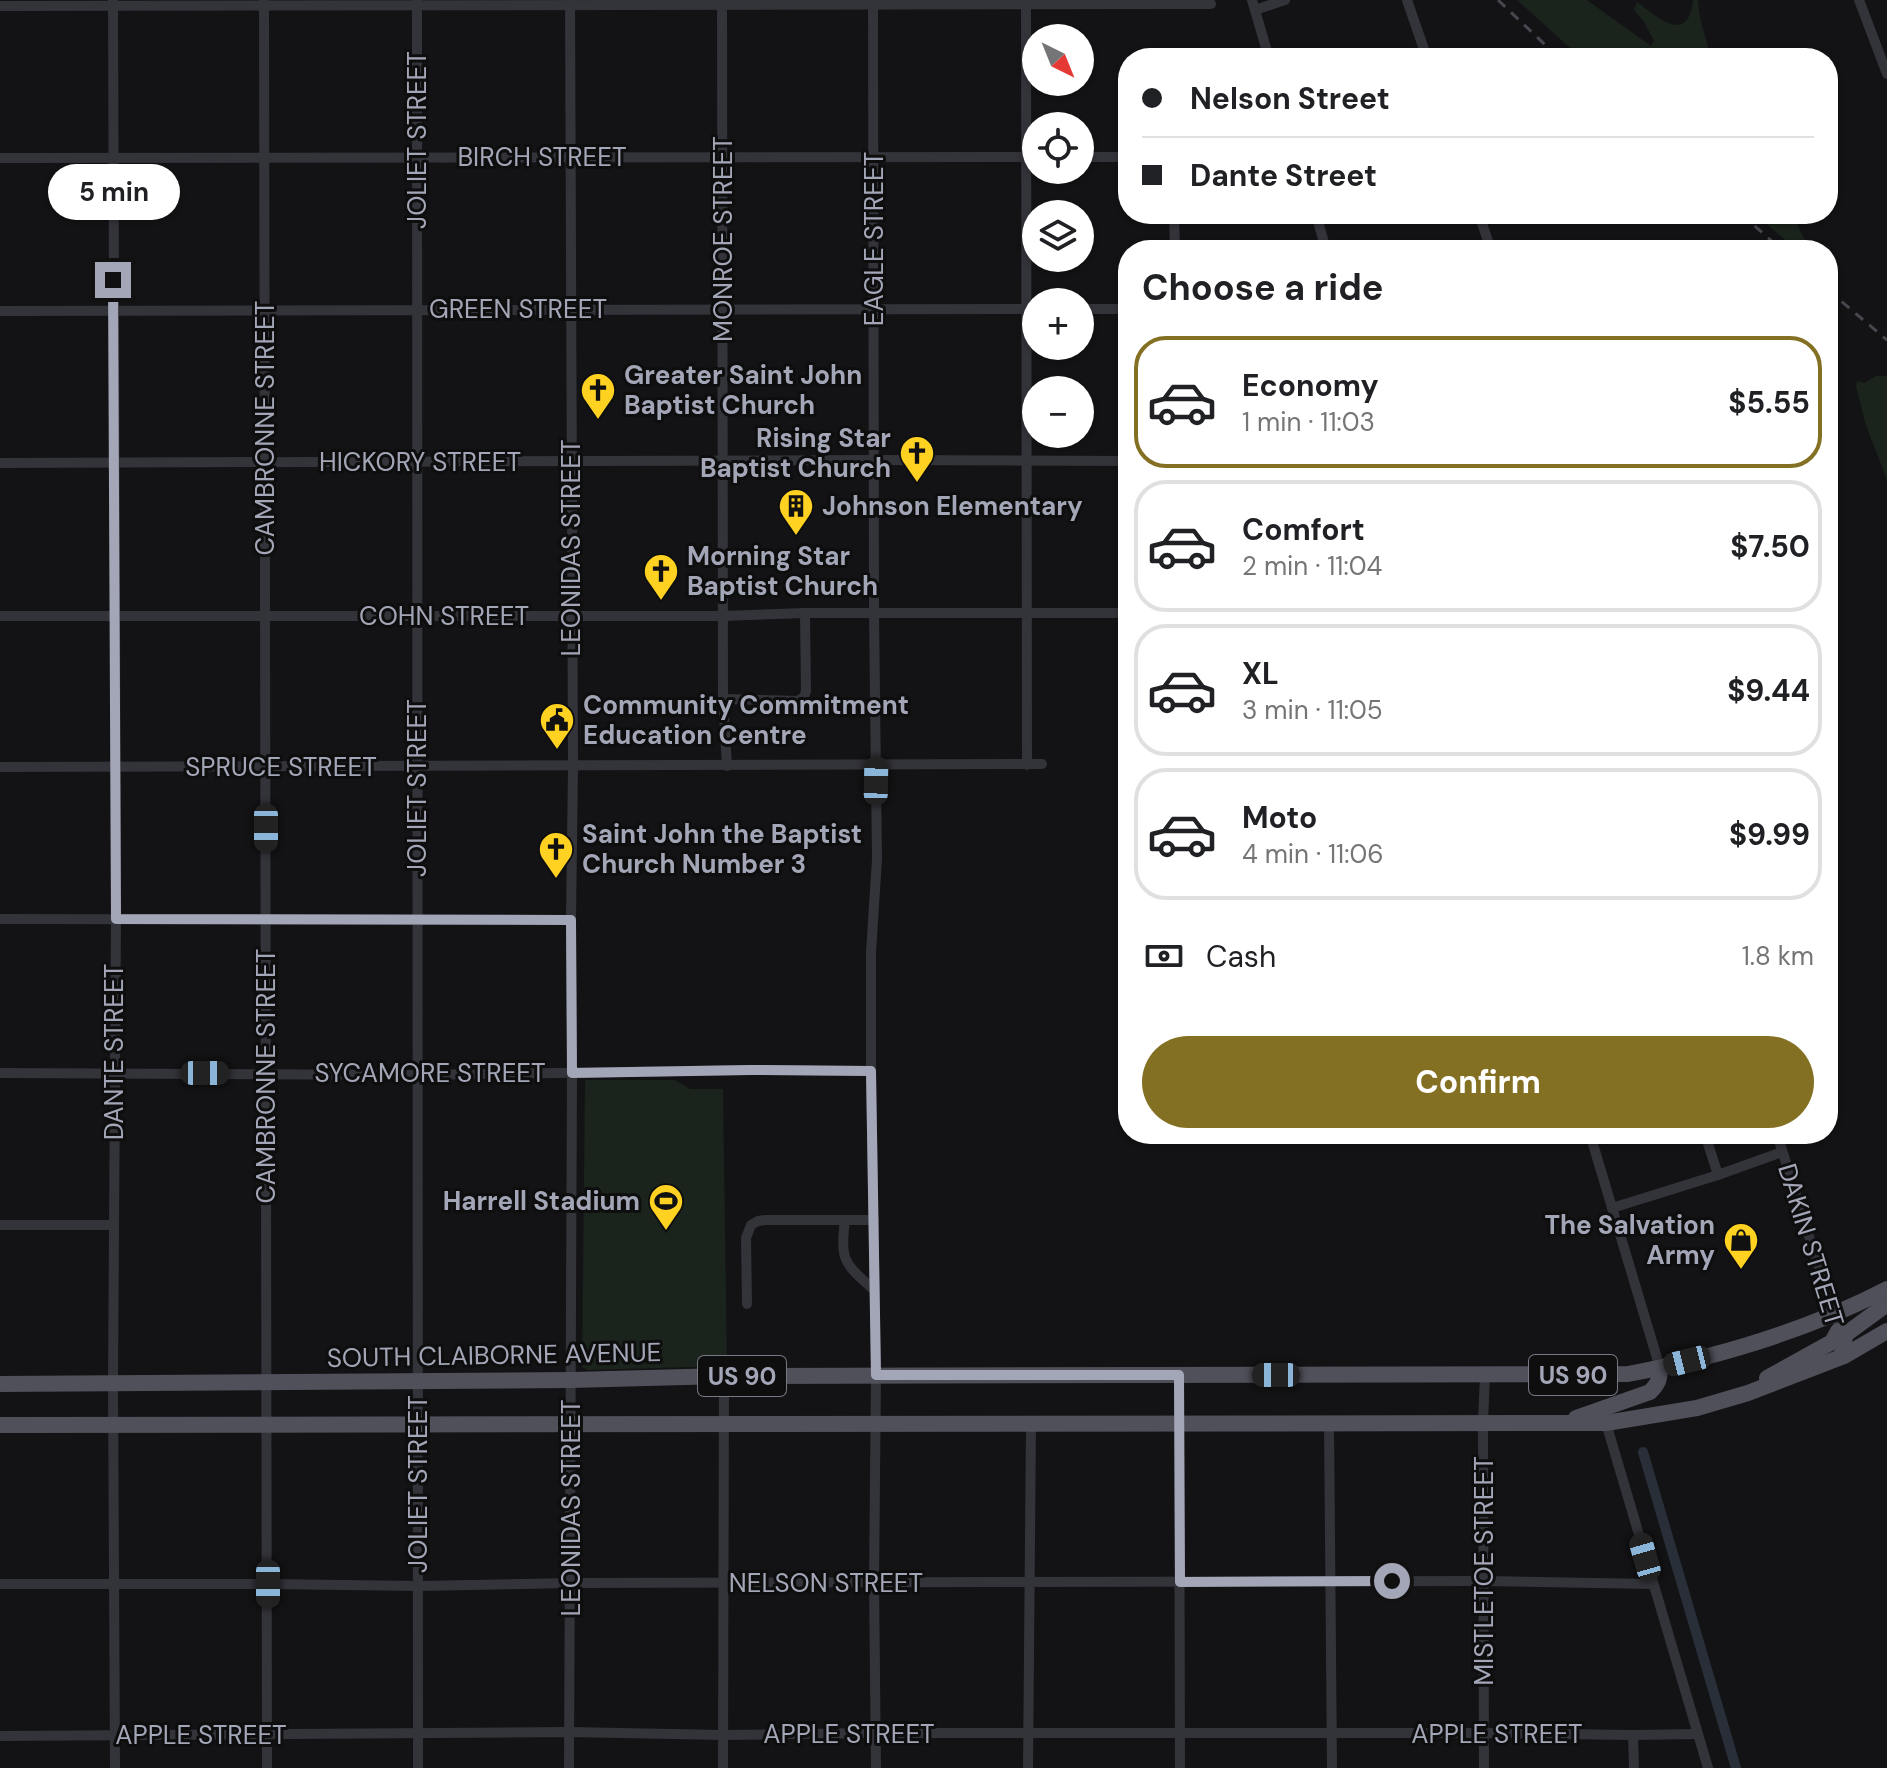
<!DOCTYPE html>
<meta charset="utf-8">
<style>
body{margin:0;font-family:"DM Sans",sans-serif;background:#f6f6f6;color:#202124;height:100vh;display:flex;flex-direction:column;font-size:30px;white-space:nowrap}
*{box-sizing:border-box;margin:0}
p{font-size:26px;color:#757577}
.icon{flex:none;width:44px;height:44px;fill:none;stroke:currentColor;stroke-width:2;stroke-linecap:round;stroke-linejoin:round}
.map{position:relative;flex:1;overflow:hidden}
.panel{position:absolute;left:1118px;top:240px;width:720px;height:904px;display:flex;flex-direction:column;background:#fff;border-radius:32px;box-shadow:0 2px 6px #0004}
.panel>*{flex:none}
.hud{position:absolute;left:1118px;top:48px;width:720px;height:176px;border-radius:32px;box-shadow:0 2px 6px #0004;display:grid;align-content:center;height:176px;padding:0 24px;background:#fff}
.needle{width:52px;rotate:137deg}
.controls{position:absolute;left:1022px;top:24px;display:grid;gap:16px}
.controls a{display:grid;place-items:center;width:72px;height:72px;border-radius:50%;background:#fff;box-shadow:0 2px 6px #0004;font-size:40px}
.end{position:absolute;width:36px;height:36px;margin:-18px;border:10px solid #a3a6b6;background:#111;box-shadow:0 0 0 4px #111}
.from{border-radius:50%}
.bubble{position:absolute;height:56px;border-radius:28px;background:#fff;box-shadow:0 2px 6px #0004;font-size:26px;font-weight:700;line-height:56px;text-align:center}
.car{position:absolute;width:24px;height:48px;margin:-24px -12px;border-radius:10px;box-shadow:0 0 6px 2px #0007;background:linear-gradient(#222 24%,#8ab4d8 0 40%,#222 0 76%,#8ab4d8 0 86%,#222 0)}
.hud b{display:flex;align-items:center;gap:28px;height:76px;font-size:30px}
.hud b+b{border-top:2px solid #e0e0e0}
.hud i{width:20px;height:20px;background:#202124}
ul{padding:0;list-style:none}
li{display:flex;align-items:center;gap:24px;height:132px;margin:0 16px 12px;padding:0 8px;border:4px solid #e0e0e0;border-radius:32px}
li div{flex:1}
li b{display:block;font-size:30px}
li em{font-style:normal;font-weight:700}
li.on{border-color:#847022}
li>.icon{width:72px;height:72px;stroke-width:1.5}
h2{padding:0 24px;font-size:36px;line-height:96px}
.pay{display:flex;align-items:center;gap:20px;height:88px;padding:0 24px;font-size:30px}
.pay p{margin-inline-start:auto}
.primary-button{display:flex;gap:16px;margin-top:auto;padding:16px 24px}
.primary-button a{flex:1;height:92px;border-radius:48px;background:#847022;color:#fff;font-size:32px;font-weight:700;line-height:92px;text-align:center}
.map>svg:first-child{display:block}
.green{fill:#1a231c}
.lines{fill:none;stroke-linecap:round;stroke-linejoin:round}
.canal{stroke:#282f39;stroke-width:10}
.street{stroke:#33333a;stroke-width:10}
.primary{stroke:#4f5059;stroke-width:16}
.rail{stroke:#46474f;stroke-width:3;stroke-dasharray:10 8;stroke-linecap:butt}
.route{stroke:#a3a6b6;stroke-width:10}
.labels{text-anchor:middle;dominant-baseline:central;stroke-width:6;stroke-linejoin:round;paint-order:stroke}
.shield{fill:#0e0e0f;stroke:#767884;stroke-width:2}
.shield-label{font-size:24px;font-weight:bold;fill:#a3a6b6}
.street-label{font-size:26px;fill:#a3a6b6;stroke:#0e0e0f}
.poi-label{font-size:26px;font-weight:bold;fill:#a3a6b6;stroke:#0e0e0f;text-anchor:start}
</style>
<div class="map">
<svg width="1887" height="1768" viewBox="0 0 1887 1768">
<rect width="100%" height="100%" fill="#131315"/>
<g class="green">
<path d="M1517,0H1587L1651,46L1654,41L1644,22L1634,10L1637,2C1658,17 1688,46 1693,0H1698L1700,18L1711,58H1581Z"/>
<polygon points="1755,214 1792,214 1810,250 1797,250"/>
<polygon points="1876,376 1887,376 1887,480 1866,425 1856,387 1857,381 1864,383"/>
<polygon points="585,1080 675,1080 690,1089 723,1089 727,1366 588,1370 582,1367"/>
</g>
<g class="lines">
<polyline class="canal" points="1643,1452 1736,1768"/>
<g class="street">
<polyline points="113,0 116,919 113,1383 115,1768"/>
<polyline points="264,0 267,1768"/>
<polyline points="417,0 418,1768"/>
<polyline points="722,0 723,699 727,766"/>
<polyline points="873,0 874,614 877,859 871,952 871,1071 876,1375 874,1582 876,1768"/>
<polyline points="1026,0 1027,765"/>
<polyline points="1252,0 1269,58"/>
<polyline points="1407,0 1427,58"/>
<polyline points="1859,0 1887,74"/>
<polyline points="0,6 1211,4"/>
<polyline points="1255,10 1285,0"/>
<polyline points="1080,157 1128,157"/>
<polyline points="0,158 1036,157"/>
<polyline points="1174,214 1175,250"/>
<polyline points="1316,214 1326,250"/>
<polyline points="1479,214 1491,250"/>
<polyline points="1080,309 1128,309"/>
<polyline points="0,311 1036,309"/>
<polyline points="0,463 874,460 1128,461"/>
<polyline points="0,616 723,616 805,613 1128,613"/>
<polyline points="723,699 798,701 804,697 806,691 805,613"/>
<polyline points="0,767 1042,764"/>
<polyline points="0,919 571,920"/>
<polyline points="0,1073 417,1075 750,1070 871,1071"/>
<polyline points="1590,1134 1660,1368"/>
<polyline points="1705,1134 1718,1175"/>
<polyline points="1777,1134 1835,1319"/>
<polyline points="1612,1208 1718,1175 1782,1152"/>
<path d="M845,1220C840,1261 844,1263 874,1290"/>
<polyline points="0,1225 114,1225"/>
<polyline points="747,1304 746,1238 751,1225 758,1221 765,1220 874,1220"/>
<polyline points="1179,1375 1180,1768"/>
<polyline points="1606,1423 1708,1768"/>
<polyline points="1329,1424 1332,1768"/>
<polyline points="0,1584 268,1584 419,1586 571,1583 1484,1581 1653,1584"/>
<polyline points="1633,1735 1634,1768"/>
<polyline points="0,1736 569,1732 724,1735 876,1733 1484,1733 1633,1735 1697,1734"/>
<polyline points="569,1768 572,1073 571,920 573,767 570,0"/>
<polyline points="723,1768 724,1376"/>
<polyline points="1028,1768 1031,1424"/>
<polyline points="1484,1768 1483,1422 1485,1375"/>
</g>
<g class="primary">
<polyline points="1842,1348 1846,1334 1887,1304"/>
<polyline points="1767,1378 1832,1342 1838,1331"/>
<path d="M0,1384L571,1380L724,1376L1628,1374C1718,1357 1806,1331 1887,1289"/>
<path d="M1576,1418L1650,1392C1658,1384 1660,1379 1660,1368"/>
<polyline points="0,1425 1606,1423 1697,1408 1748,1393 1844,1356 1887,1331"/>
</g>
<g class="rail">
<polyline points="1498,0 1559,58"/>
<polyline points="1741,214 1782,250"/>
<polyline points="1828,290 1887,340"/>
</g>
</g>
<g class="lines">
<polyline class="route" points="113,280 116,919 571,920 572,1073 750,1070 871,1071 876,1375 1179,1375 1180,1582 1392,1581"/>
</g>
<defs>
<g id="church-pin" transform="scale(1.8)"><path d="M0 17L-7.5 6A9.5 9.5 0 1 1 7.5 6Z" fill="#ffd120" stroke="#0e0e0f"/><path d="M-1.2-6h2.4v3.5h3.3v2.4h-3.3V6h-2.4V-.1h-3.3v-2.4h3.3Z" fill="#111"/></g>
<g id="building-pin" transform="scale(1.8)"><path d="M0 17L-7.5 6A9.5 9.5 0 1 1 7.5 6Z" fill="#ffd120" stroke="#0e0e0f"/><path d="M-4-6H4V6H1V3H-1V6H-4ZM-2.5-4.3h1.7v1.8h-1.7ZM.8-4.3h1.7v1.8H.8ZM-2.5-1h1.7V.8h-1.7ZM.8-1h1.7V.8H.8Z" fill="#111"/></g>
<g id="civic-pin" transform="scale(1.8)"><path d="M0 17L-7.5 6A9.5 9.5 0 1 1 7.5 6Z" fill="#ffd120" stroke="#0e0e0f"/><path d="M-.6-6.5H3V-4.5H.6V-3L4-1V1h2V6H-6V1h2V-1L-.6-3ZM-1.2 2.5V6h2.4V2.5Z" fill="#111"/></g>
<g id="stadium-pin" transform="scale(1.8)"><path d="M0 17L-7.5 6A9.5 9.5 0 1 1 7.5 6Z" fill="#ffd120" stroke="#0e0e0f"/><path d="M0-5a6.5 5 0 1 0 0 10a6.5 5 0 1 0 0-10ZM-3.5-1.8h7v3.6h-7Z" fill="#111"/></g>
<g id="shop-pin" transform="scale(1.8)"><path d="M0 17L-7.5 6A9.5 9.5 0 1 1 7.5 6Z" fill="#ffd120" stroke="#0e0e0f"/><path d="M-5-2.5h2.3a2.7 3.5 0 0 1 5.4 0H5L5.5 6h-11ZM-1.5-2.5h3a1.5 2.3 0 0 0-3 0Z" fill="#111"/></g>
</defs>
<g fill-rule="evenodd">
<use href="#church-pin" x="598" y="390"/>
<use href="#church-pin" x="917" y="453"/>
<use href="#building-pin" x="796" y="506"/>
<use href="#church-pin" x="661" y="571"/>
<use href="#civic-pin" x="557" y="720"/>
<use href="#church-pin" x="556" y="849"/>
<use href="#stadium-pin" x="666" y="1201"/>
<use href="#shop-pin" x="1741" y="1240"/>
</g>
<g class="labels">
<g class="shield">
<rect x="1529" y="1355" width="88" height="40" rx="6"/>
<rect x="698" y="1356" width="88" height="40" rx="6"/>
</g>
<g class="shield-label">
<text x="1573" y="1375">US 90</text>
<text x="742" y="1376">US 90</text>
</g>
<g class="street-label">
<text transform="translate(417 140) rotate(-90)">JOLIET STREET</text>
<text x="542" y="157">BIRCH STREET</text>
<text transform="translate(723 239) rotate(-90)">MONROE STREET</text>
<text transform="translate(874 239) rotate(-90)">EAGLE STREET</text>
<text x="518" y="309">GREEN STREET</text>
<text transform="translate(265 428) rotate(-90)">CAMBRONNE STREET</text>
<text x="420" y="462">HICKORY STREET</text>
<text transform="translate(571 548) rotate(-90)">LEONIDAS STREET</text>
<text x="444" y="616">COHN STREET</text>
<text x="281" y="767">SPRUCE STREET</text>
<text transform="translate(417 788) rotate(-90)">JOLIET STREET</text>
<text transform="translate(114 1052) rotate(-90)">DANTE STREET</text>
<text x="430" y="1073">SYCAMORE STREET</text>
<text transform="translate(266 1076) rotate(-90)">CAMBRONNE STREET</text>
<text transform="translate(1811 1245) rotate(73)">DAKIN STREET</text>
<text transform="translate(494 1355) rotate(-1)">SOUTH CLAIBORNE AVENUE</text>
<text transform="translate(418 1484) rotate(-90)">JOLIET STREET</text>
<text transform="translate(571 1508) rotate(-90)">LEONIDAS STREET</text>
<text transform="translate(1484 1571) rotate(-90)">MISTLETOE STREET</text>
<text x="826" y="1583">NELSON STREET</text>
<text x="849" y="1734">APPLE STREET</text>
<text x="1497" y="1734">APPLE STREET</text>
<text x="201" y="1735">APPLE STREET</text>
</g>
<g class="poi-label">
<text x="624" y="375">Greater Saint John<tspan x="624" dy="30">Baptist Church</tspan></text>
<text x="891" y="438" text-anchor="end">Rising Star<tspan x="891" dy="30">Baptist Church</tspan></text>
<text x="822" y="506">Johnson Elementary</text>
<text x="687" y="556">Morning Star<tspan x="687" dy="30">Baptist Church</tspan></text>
<text x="583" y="705">Community Commitment<tspan x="583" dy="30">Education Centre</tspan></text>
<text x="582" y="834">Saint John the Baptist<tspan x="582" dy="30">Church Number 3</tspan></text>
<text x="640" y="1201" text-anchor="end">Harrell Stadium</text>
<text x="1715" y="1225" text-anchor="end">The Salvation<tspan x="1715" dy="30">Army</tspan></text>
</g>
</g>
</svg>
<div class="controls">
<a><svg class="needle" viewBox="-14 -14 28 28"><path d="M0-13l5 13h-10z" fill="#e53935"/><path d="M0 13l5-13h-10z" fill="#757577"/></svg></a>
<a><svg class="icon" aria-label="locate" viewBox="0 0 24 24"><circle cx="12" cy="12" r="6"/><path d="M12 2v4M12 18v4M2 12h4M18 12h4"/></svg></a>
<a><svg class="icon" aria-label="layers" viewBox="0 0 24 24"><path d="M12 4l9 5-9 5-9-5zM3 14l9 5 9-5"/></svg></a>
<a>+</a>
<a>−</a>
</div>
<i class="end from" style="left:1392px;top:1581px"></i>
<i class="end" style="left:113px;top:280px"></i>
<div class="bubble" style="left:48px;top:164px;width:132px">5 min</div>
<i class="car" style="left:876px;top:781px;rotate:1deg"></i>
<i class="car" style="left:266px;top:828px;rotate:180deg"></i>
<i class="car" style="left:205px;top:1073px;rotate:90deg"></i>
<i class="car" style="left:1687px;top:1361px;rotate:256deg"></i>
<i class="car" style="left:1276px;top:1375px;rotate:270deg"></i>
<i class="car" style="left:1645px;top:1557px;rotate:344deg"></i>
<i class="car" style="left:268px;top:1584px;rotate:180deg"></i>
<div class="hud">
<b><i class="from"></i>Nelson Street</b>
<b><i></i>Dante Street</b>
</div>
<section class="panel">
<h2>Choose a ride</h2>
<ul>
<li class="on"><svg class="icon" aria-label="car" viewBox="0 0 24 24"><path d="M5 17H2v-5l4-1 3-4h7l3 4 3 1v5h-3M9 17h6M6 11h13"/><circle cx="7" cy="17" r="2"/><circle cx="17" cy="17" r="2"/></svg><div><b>Economy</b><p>1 min · 11:03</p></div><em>$5.55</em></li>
<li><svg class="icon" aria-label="car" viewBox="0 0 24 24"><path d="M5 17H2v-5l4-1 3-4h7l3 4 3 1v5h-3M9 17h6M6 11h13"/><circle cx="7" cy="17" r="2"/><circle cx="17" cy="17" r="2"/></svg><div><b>Comfort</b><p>2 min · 11:04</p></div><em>$7.50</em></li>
<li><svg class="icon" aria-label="car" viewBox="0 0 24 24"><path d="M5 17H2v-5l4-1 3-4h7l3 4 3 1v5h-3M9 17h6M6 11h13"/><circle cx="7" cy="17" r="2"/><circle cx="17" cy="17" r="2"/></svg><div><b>XL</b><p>3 min · 11:05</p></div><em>$9.44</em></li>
<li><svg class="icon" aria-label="car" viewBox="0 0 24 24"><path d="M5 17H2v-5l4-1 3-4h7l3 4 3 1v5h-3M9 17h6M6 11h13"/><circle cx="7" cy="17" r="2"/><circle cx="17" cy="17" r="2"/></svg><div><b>Moto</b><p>4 min · 11:06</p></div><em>$9.99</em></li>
</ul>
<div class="pay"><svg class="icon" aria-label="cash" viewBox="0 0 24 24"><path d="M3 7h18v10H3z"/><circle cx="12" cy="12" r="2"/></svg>Cash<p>1.8 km</p></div>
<div class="primary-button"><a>Confirm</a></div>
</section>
</div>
